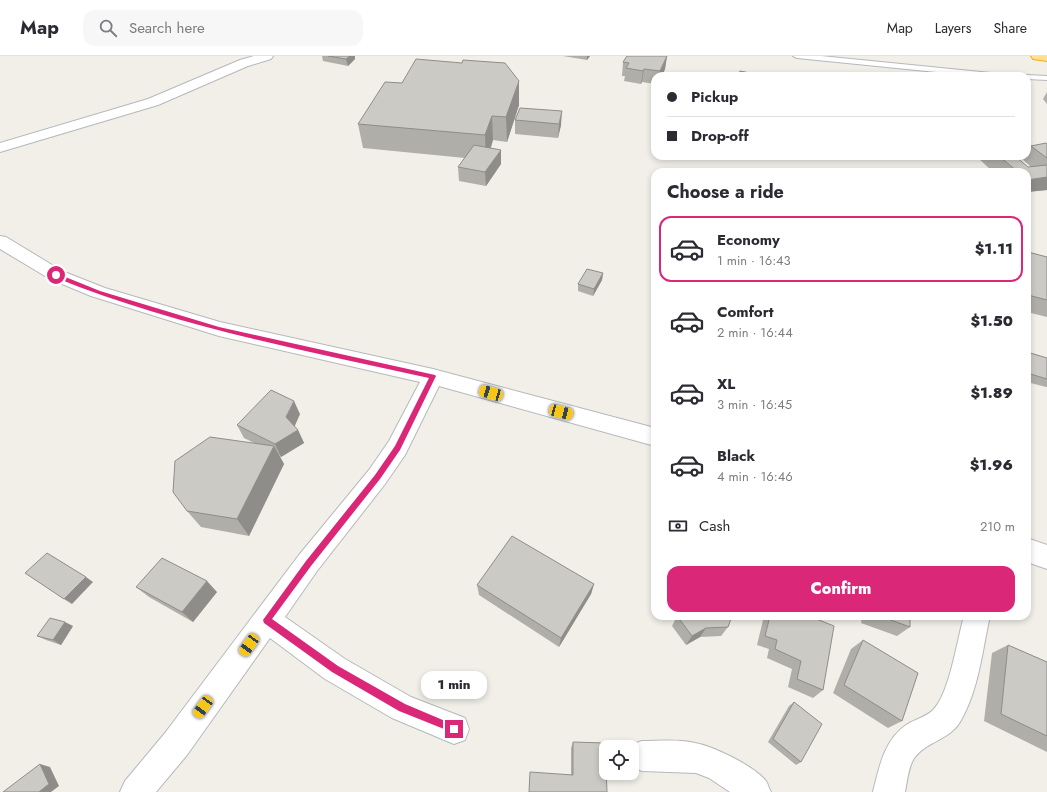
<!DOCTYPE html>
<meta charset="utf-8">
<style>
body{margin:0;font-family:Jost,sans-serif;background:#f7f7f7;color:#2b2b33;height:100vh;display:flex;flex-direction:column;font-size:15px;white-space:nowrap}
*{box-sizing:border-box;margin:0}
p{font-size:13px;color:#7c7c81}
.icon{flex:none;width:22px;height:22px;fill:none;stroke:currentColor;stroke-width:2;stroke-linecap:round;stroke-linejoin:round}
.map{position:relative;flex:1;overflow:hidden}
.details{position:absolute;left:651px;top:112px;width:380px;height:452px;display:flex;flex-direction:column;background:#fff;border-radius:12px;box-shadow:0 2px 6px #0003}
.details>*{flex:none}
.guide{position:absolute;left:651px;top:16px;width:380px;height:88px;border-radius:12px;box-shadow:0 2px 6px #0003;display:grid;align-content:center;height:88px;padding:0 16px;background:#fff}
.buttons{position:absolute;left:599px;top:684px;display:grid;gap:8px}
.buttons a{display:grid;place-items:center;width:40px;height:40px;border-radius:8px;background:#fff;box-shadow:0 2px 6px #0003;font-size:20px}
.end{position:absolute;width:18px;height:18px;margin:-9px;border:5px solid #db2777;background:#fff;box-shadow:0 0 0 2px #fff}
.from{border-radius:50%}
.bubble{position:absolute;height:28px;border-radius:12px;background:#fff;box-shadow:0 2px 6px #0003;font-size:13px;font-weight:800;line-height:28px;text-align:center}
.car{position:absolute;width:12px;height:24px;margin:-12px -6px;border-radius:5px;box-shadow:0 0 3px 1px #0007;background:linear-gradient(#f5c518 24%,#345 0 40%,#f5c518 0 76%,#345 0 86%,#f5c518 0)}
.guide b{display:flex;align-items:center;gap:14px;height:38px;font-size:15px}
.guide b+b{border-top:1px solid #e1e1e2}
.guide i{width:10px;height:10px;background:#2b2b33}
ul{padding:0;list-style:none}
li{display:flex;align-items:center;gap:12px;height:66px;margin:0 8px 6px;padding:0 8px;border:2px solid transparent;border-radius:12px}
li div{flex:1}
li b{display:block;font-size:15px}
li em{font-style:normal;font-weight:800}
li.on{border-color:#db2777}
li>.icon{width:36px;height:36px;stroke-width:1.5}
h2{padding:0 16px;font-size:18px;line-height:48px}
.pay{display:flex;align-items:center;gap:10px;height:44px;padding:0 16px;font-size:15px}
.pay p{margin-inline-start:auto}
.cta{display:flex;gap:8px;margin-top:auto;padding:8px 16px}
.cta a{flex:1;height:46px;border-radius:12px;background:#db2777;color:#fff;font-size:16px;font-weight:800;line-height:46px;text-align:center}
header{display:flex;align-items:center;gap:24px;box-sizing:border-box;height:56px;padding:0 20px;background:#fff;border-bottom:1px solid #e1e1e2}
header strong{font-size:19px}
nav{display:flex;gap:22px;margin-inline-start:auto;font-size:14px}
.search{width:280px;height:36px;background:#f7f7f7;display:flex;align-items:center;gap:10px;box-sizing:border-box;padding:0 14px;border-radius:12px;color:#7c7c81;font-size:15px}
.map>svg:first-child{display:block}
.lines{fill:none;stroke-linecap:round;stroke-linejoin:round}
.lane-casing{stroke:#b5b8bc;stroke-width:2}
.street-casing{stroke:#b5b8bc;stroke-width:2}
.highway-casing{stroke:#f9ab00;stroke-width:2}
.lane{fill:#fff;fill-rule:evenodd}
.street{fill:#fff;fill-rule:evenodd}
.highway{fill:#fde293;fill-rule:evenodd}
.wall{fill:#afaea9;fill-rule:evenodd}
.shaded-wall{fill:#8f8d8a}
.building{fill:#cccac5;stroke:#8f8d8a}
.route{fill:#db2777}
</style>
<header>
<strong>Map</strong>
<div class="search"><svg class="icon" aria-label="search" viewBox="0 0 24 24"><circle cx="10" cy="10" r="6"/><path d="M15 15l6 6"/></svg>Search here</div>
<nav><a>Map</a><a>Layers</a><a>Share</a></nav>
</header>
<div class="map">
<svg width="1047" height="736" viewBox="0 0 1047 736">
<rect width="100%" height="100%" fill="#f1efe8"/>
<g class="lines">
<g class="lane-casing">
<g id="lane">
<polygon points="793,0 821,0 1001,18 1005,20 976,20 797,2"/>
<polygon points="1027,19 1047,20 1047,24 1027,23 1027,20 1024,20"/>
</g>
</g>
<g class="street-casing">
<g id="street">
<polygon points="254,0 273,0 271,3 248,10 158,49 0,96 0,87 148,43 240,4"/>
<polygon points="0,180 6,181 62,215 105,232 220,266 433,313 655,372 655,390 439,330 405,399 385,428 317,515 285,561 345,603 411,641 465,662 469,673 465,684 454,688 392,662 325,623 270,582 187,699 156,736 120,736 125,725 165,677 299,499 369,414 389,385 420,326 219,280 91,240 50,223 0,193"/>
<polygon points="1027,482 1047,489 1047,513 1027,506"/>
<path d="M964,560H990C982,595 979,634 960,666C949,685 922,686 912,706C908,715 907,726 905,736H873C879,712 884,684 906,669C915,663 927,661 934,653C950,635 957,584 964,560Z"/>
<path d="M642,685C659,685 678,683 695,687C713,690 754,710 766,725C768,728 769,733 771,736H730L709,722L696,717L642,715L632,711V691H630L631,689Z"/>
</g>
</g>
<g class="highway-casing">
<polygon id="highway" points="1031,0 1047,0 1047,5 1033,3"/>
</g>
<use href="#lane" class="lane"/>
<use href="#street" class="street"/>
<use href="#highway" class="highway"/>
</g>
<g class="wall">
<polygon points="322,0 355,0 355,3 348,10 323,5"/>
<polygon points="563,0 590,0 587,4"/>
<polygon points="667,0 665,13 662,20 655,20 655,28 642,26 641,28 624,25 625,20 622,20 623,6"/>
<polygon points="519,25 519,49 507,86 493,84 491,92 501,108 486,130 459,125 458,111 465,102 363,92 358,68 402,27"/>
<polygon points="1047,36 1047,48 1043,43"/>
<polygon points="520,52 561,69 558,82 515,78 515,64"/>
<path d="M1047,88V134L1027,136V116H993L976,100H1027V95L1031,90ZM1022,103L1031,111H1028L1019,104Z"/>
<polygon points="1028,196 1047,201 1047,261 1027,256 1027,197"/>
<polygon points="603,217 602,224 593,240 578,235 578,228"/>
<polygon points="1027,296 1047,302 1047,331 1046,331 1027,326"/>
<polygon points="300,358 294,370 298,374 304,387 281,401 279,399 284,408 249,480 201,471 187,455 256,388 244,382 237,369"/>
<polygon points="594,528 591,538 559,591 479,539 477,529"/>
<polygon points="136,531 217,536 193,566 149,541"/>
<polygon points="677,560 732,560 728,571 721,580 700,581 686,589 672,570"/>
<polygon points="764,560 809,560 823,634 813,642 788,631 792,613 767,602 769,593 757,589"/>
<polygon points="862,560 910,560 910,571 897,580 861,567"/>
<polygon points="73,570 61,589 46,584 37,580"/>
<polygon points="863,584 902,665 888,672 833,637 851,593"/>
<polygon points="1008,589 1047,606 1047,696 984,665 992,597"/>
<polygon points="794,646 801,706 796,709 768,686 789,650"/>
<polygon points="573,686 607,736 571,719 571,692"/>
</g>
<g class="shaded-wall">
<polygon points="350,0 355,0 355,3 348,10 346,3"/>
<polygon points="587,0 590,0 587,4"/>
<polygon points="667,0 665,13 662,20 659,20 660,15"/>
<polygon points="644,13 642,26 641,28 643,15"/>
<polygon points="519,25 519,49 507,86 506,61"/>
<polygon points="562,55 561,69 558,82 559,68"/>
<polygon points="492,60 493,84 486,104 485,79"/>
<polygon points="501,94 501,108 486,130 485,116"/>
<polygon points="999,100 1024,100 1022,103 1006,106"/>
<polygon points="1047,121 1047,134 1027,136 1027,124"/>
<polygon points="603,217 602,224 593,240 594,233"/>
<polygon points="294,345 300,358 293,374 286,361"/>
<polygon points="298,374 304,387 281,401 275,388"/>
<polygon points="274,390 284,408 249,480 237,463"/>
<polygon points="86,521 93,526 72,548 64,543"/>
<polygon points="207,525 217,536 193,566 182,556"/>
<polygon points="594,528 591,538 559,591 561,582"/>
<polygon points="65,566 73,570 61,589 53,584"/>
<polygon points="706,572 700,581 686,589 692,580"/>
<polygon points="40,708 50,711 59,730 51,736 39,736"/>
</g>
<g class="building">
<polygon points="328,0 350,0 346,3"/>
<polygon points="627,0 667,0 660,15 644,13 643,15 626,12 629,7 623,6"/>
<polygon points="416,3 462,7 463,4 505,7 519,25 506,61 492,60 485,79 358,68 385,26 402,27"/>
<polygon points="740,15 765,20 737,20"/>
<polygon points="520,52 562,55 559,68 515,64"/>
<polygon points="1046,87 1047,88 1047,102 1031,90"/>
<polygon points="474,89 501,94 485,116 458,111"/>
<polygon points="999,100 1015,100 1028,111 1047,109 1047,121 1027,124 1027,116 1018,116"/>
<polygon points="1028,196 1047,201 1047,244 1028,239"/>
<polygon points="587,213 603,217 594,233 578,228"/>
<polygon points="1027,296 1047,302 1047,323 1027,317"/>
<polygon points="271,334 294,345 286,361 298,374 275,388 237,369"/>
<polygon points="210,381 274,390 237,463 187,455 173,436 175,405"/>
<polygon points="512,480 594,528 561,582 477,529"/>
<polygon points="47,497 86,521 64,543 25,517"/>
<polygon points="162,502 207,525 182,556 136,531"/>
<polygon points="677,560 732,560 728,571 706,572 692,580"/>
<polygon points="770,560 809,560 834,570 823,634 797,623 801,605 775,593 777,584 765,580"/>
<polygon points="880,560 910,560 910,571"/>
<polygon points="50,562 65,566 53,584 37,580"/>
<polygon points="863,584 918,617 902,665 844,629"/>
<polygon points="1008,589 1047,606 1047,680 1001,658"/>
<polygon points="794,646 822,668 801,706 773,683"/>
<polygon points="573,686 605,687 607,736 529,736 530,716 573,719"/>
<polygon points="40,708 49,728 39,736 3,736"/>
</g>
<path class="route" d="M54,218H58L100,235L219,271L435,319L436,320L400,394L380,423L311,510L272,563L338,610L405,648L457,670L458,673L457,676L454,677L399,655L332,616L264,567L263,564L306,505L375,419L395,390L429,322C303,294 174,270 54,221Z"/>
</svg>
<div class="buttons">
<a><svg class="icon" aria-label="locate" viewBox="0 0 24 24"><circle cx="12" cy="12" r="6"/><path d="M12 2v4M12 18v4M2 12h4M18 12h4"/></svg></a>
</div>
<i class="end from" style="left:56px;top:219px"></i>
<i class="end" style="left:454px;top:673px"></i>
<div class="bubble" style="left:421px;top:615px;width:66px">1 min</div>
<i class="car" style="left:491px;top:337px;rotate:286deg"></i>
<i class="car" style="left:561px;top:356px;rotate:105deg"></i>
<i class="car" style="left:249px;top:589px;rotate:216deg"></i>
<i class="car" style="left:203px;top:651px;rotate:216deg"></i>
<div class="guide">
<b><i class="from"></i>Pickup</b>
<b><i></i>Drop-off</b>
</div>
<section class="details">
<h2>Choose a ride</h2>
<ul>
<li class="on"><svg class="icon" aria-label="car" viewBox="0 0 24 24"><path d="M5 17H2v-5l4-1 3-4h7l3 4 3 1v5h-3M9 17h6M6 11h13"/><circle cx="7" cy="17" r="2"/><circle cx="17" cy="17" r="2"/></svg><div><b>Economy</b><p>1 min · 16:43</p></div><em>$1.11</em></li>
<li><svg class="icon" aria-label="car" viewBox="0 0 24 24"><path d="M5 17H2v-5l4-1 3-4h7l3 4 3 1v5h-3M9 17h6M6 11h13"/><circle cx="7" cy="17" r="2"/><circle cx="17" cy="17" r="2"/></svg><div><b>Comfort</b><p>2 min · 16:44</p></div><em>$1.50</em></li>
<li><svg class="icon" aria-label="car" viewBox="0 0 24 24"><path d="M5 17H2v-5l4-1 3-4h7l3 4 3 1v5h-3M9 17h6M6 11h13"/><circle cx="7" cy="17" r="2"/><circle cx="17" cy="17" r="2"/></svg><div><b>XL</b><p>3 min · 16:45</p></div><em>$1.89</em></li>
<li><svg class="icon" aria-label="car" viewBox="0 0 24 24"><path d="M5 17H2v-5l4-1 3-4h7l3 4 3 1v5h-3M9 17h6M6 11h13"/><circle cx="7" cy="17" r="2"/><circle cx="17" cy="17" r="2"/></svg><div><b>Black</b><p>4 min · 16:46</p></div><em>$1.96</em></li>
</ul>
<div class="pay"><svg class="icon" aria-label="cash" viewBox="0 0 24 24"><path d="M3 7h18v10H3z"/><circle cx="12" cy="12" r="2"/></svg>Cash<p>210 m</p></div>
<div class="cta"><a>Confirm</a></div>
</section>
</div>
